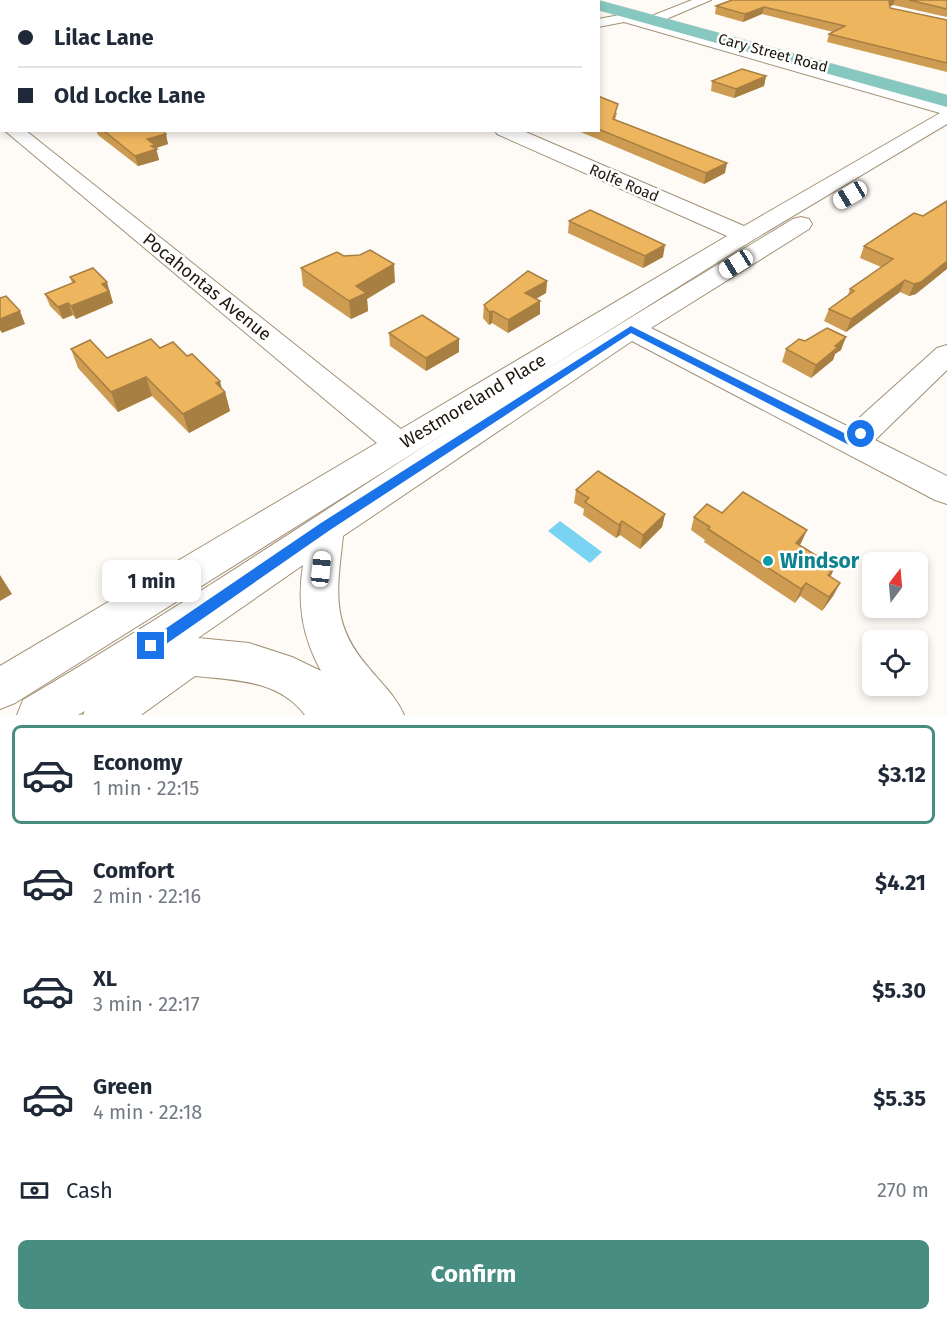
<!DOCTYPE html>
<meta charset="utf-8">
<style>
body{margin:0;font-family:"Fira Sans",sans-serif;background:#f6f6f7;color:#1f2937;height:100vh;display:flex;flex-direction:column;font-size:22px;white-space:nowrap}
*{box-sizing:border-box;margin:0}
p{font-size:20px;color:#747a83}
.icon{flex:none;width:33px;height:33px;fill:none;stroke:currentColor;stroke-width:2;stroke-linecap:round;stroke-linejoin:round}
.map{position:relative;height:715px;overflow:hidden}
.drawer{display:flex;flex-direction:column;background:#fff;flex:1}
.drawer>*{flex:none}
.guide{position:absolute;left:0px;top:0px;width:600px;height:132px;box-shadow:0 3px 9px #0003;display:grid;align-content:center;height:132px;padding:0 18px;background:#fff}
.needle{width:39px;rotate:16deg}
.tools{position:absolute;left:862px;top:552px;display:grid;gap:12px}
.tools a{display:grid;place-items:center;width:66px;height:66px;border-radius:9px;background:#fff;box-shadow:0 3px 9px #0003;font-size:30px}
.end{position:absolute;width:27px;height:27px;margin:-14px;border:8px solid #1a73e8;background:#fff;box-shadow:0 0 0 3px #fff}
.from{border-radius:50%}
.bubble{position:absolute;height:42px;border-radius:9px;background:#fff;box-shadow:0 3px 9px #0003;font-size:20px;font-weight:700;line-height:42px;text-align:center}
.car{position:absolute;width:18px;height:36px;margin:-18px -9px;border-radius:8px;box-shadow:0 0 4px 2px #0007;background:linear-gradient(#fff 24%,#345 0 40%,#fff 0 76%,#345 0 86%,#fff 0)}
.guide b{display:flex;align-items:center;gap:21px;height:57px;font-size:22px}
.guide b+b{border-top:2px solid #e0e1e3}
.guide i{width:15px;height:15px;background:#1f2937}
ul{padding:10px 0 0;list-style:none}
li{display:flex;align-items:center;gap:18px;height:99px;margin:0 12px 9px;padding:0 6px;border:3px solid transparent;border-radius:9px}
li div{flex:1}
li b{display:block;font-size:22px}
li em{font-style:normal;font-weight:700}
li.on{border-color:#488d81}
li>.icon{width:54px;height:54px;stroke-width:1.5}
.pay{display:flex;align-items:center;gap:15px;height:66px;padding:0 18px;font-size:22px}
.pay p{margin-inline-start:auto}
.action{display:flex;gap:12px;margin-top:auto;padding:12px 18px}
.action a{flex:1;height:69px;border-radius:9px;background:#488d81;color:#fff;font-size:24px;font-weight:700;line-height:69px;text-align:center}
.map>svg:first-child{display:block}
.water{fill:#79d4f4}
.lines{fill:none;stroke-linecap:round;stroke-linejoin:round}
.minor-casing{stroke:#a39177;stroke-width:2}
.major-casing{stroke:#d6d5d3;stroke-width:1}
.minor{fill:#fff;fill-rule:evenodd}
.major{fill:#86c7bf;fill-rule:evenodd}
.wall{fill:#cd9c52}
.shaded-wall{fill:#a77f42}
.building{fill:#eeb55f;stroke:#a77f42;stroke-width:1.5}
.route{fill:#1a73e8}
.culture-dot{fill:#0f9aa8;stroke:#fff;stroke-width:2}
.labels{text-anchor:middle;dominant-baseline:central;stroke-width:5;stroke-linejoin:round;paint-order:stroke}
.far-street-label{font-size:15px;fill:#1d170d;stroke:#fff}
.street-label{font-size:18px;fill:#1d170d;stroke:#fff}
.near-culture-label{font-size:21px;font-weight:bold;fill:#0d838f;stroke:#fff;text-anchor:start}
</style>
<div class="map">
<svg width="947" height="715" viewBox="0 0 947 715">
<rect width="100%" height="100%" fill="#fefaf5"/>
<polygon class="water" points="560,521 602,552 590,563 548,531"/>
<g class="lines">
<g class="minor-casing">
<g id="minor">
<polygon points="0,0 6,0 8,2 2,2 0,7"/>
<polygon points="135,0 161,0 134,2"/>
<polygon points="692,0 711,0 657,23 947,103 947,124 753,240 15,703 0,709 0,666 377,443 4,130 25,130 401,429 727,236 497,134 495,130 521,130 744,226 940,113 624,22 598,27 598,19 636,12 641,13 641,18 644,19"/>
<path d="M801,217L809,219L812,224L809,229L651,328L849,427L937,348L947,345V370L875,440L947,476V504L935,500L632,341L343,536C337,590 330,623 368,667C381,683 396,696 404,715H305C279,680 235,680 195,676L141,715H83L85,711L78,715H17L23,700C159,620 289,534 420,449C543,370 668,295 793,219ZM303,565C297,604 302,636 321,671L292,657L249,643L198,638Z"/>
</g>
</g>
<g class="major-casing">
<polygon id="major" points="598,0 947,95 947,107 598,10 598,2 593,2"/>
</g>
<use href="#minor" class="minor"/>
<use href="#major" class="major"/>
</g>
<g class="wall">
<polygon points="732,0 947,0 947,17 893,5 890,6 890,8 947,20 947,72 827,42 829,34 833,32 762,14 743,22 715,14 716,6"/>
<polygon points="766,76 764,86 734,98 711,91 712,81"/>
<polygon points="598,96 617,113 615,120 725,173 704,184 576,130 598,130"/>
<polygon points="96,130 162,130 168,144 156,148 159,160 138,166 98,135"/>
<polygon points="923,216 916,294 909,296 900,292 846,332 824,321 829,309 848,295 850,289 881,267 860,258 864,246"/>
<polygon points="569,221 663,257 643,268 568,233"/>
<polygon points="344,256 395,282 367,299 368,311 351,319 303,286 301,268"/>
<polygon points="70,277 111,294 110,294 113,303 76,319 73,315 63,319 50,306 45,294 72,283"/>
<polygon points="547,281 546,293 536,299 540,314 508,333 492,323 489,325 483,318 484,305"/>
<polygon points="389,333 459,352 426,371 390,346"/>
<polygon points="805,341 841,350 835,354 833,360 811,378 782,362 786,349"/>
<polygon points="160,348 223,389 225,392 230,411 189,433 152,396 118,412 78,368 71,349 107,358"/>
<polygon points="576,490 665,514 662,527 640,549 620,535 616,538 583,515 584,509 574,503"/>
<polygon points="722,513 807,530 800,545 831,577 840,583 833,596 822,611 800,596 795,603 704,542 705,540 691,530 694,517"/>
</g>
<g class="shaded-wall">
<polygon points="888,0 895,0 893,5 886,8"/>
<polygon points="764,7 762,14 743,22 745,14"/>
<polygon points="766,76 764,86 734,98 736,89"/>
<polygon points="166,134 168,144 156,148 159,160 138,166 135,156 147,139"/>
<polygon points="727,163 725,173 704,184 706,173"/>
<polygon points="665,245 663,257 643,268 645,256"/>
<polygon points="947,261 947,269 916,294 909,296 914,284"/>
<polygon points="394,264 395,282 367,299 368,311 351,319 349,301 356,286"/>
<polygon points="905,280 900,292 846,332 851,319"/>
<polygon points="547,281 546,293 525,305 525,293"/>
<polygon points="107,282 113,303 76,319 71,306 102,284"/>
<polygon points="540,301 540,314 508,333 508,320"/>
<polygon points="68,303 73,315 63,319 58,307"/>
<polygon points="20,311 25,324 2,333 0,330 0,319"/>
<polygon points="493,311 492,323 489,325 489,312"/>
<polygon points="846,337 841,350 835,354 833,360 811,378 816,365 835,346"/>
<polygon points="459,339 459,352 426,371 426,358"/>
<polygon points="146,377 152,396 118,412 111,392"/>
<polygon points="220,381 223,393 225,392 230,411 189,433 183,414 216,383"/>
<polygon points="665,514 662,527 640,549 643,535"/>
<polygon points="622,521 620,535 616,538 619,525"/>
<polygon points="807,530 801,543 790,556 796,543"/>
<polygon points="835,567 829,580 828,575"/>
<polygon points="0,575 12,594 0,601"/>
<polygon points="806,583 800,596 795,603 801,589"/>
<polygon points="840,583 833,596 822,611 829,597"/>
</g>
<g class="building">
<polygon points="267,0 342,0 346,2 269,2"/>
<polygon points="732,0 889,0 890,8 947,20 947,63 829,34 845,26 764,7 745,14 716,6"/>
<polygon points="909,0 947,0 947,9"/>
<polygon points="742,69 766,76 736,89 712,81"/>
<polygon points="598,96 618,104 613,119 727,163 706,173 598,129"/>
<polygon points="103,130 162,130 166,134 147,139 155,145 151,146 157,149 135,156"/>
<polygon points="947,201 947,261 921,282 914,284 905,280 851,319 829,309 854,291 850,289 893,259 864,246 914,213 923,216"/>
<polygon points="590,210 665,245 645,256 569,221"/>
<polygon points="370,250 394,264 356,286 366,293 349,301 301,268 337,252 344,256 360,255"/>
<polygon points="93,268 107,282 102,284 109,291 71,306 68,303 58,307 45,294 75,282 70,277"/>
<polygon points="528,271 547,281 525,293 540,301 508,320 493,311 489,312 484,305"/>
<polygon points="6,296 20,311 0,319 0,298"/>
<polygon points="422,315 459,339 426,358 389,333"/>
<polygon points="827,328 846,337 835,346 838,347 816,365 786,349 799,339 805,341"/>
<polygon points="151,339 160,348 173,342 187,356 192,354 220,381 216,383 225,392 183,414 146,377 111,392 71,349 90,340 107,358"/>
<polygon points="598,471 665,514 643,535 622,521 619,525 585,502 589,498 576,490"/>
<polygon points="743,492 807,530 796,543 835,567 828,575 840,583 829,597 806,583 801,589 708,529 710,527 694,517 707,504 722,513"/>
</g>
<polygon class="route" points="631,326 852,437 861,430 867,434 857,445 849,445 631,333 330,530 156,651 146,651 146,642 321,523"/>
<circle class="culture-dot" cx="768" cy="561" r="6"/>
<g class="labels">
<g class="far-street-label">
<text transform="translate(773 53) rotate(15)">Cary Street Road</text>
<text transform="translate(624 183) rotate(23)">Rolfe Road</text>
</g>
<g class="street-label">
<text transform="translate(207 287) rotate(39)">Pocahontas Avenue</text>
<text transform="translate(473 401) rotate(-31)">Westmoreland Place</text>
</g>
<g class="near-culture-label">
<text x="780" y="561">Windsor</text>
</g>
</g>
</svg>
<div class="tools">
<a><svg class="needle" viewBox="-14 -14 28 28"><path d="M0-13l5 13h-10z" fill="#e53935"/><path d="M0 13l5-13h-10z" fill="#747a83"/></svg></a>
<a><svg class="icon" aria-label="locate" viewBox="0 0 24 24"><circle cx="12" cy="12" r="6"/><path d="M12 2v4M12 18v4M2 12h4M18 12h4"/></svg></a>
</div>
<i class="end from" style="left:861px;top:434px"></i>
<i class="end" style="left:151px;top:646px"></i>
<div class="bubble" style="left:102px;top:560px;width:99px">1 min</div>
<i class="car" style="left:850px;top:195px;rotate:239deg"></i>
<i class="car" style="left:736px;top:264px;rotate:238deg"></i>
<i class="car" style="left:321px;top:569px;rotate:6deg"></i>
<div class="guide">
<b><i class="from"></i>Lilac Lane</b>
<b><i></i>Old Locke Lane</b>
</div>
</div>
<section class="drawer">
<ul>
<li class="on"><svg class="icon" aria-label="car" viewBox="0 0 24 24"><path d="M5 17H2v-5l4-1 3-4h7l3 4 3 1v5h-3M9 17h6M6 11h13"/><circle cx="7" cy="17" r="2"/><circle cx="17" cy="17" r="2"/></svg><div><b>Economy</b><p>1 min · 22:15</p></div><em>$3.12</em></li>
<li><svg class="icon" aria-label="car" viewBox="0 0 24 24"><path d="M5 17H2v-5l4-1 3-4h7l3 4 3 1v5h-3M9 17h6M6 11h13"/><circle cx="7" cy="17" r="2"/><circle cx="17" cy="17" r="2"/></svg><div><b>Comfort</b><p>2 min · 22:16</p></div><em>$4.21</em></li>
<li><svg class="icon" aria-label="car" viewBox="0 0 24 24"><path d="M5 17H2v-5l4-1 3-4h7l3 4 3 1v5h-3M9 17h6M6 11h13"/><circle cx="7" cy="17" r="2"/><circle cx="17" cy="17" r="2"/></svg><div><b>XL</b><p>3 min · 22:17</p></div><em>$5.30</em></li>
<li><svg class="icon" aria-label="car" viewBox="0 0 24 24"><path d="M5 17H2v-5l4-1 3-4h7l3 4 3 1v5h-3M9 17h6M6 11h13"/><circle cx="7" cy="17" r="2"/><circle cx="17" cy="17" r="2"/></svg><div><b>Green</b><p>4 min · 22:18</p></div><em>$5.35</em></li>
</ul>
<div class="pay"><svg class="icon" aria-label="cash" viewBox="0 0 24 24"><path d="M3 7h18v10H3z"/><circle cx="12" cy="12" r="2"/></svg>Cash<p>270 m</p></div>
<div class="action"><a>Confirm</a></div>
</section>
